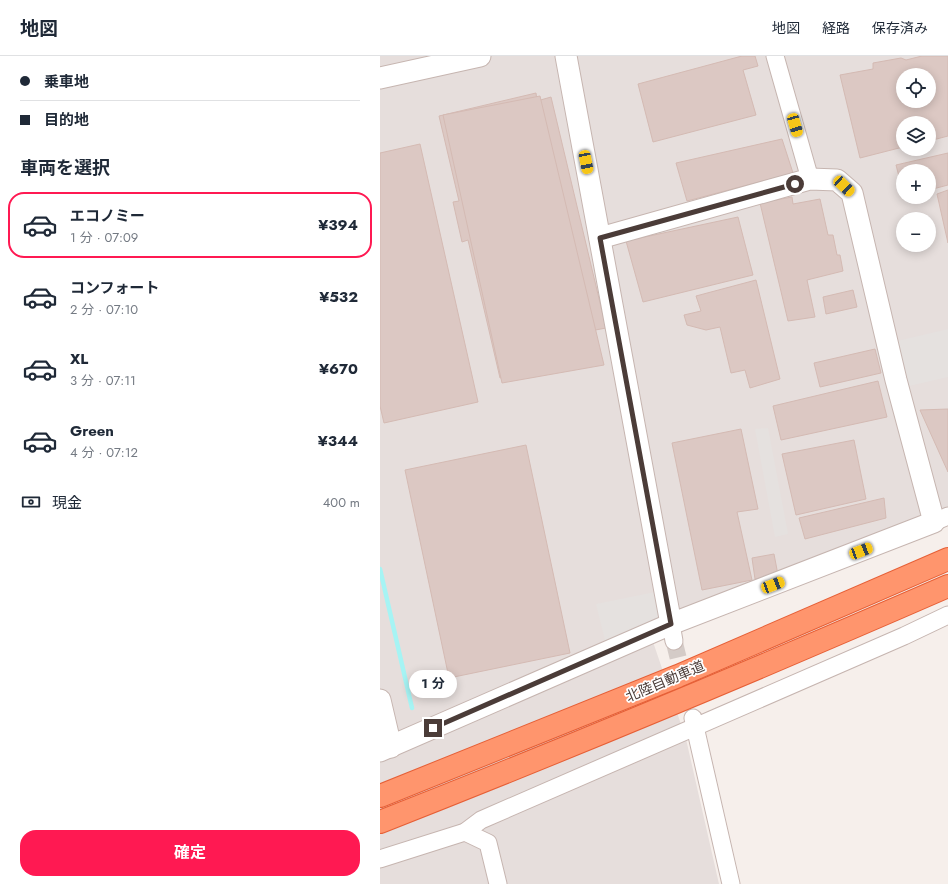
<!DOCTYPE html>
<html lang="ja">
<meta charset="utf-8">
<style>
body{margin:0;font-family:Jost,"Noto Sans JP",sans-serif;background:#f2f2f3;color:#1f2937;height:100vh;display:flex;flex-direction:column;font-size:15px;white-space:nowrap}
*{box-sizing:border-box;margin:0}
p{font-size:13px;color:#747a83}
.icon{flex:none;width:22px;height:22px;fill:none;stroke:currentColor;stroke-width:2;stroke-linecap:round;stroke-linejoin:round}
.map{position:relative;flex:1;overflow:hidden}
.details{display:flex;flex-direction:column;background:#fff;width:380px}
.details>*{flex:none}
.guide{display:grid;align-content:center;height:88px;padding:0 20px;background:#fff}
.controls{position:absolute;left:516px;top:12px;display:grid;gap:8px}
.controls a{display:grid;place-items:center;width:40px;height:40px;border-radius:50%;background:#fff;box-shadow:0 2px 10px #0003;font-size:20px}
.end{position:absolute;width:18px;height:18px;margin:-9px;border:5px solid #4b3c38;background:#fff;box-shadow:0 0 0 2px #fff}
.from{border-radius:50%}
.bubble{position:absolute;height:28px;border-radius:14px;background:#fff;box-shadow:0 2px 10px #0003;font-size:13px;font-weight:700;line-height:28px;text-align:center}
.car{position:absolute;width:12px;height:24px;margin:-12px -6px;border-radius:5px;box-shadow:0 0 3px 1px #0007;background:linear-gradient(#f5c518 24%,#345 0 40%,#f5c518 0 76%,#345 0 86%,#f5c518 0)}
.guide b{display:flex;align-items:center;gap:14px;height:38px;font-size:15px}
.guide b+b{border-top:1px solid #e0e1e3}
.guide i{width:10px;height:10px;background:#1f2937}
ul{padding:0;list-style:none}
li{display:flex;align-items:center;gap:12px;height:66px;margin:0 8px 6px;padding:0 12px;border:2px solid transparent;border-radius:16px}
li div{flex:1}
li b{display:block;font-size:15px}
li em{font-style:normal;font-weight:700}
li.on{border-color:#ff1952}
li>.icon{width:36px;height:36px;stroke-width:1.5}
h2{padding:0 20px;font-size:18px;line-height:48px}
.pay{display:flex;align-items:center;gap:10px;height:44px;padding:0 20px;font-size:15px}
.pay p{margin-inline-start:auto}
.primary-button{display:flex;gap:8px;margin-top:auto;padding:8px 20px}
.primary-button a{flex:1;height:46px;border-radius:16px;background:#ff1952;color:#fff;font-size:16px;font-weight:700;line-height:46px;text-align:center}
header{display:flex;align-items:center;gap:24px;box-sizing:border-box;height:56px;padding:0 20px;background:#fff;border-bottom:1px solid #e0e1e3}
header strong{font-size:19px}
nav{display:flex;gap:22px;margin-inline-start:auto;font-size:14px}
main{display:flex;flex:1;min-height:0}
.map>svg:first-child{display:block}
.industrial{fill:#e6dedc;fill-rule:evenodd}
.parking{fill:#e5e1df}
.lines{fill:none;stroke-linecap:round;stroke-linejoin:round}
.stream{stroke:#a6f4f4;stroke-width:4.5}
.building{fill:#dcc8c3;stroke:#d4bab3;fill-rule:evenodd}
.minor-tunnel{stroke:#d4cbc7;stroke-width:17;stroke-dasharray:17 8;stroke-linecap:butt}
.minor-casing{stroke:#c6b5b0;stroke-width:19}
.tertiary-casing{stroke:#c6b5b0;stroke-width:23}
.motorway-casing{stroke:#e65f36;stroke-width:24}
.minor{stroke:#fff;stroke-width:17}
.tertiary{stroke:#fff;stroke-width:21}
.motorway{stroke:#ff956d;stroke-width:22}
.route{stroke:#4b3c38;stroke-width:5}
.labels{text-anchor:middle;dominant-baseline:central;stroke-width:3.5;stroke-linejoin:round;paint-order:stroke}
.street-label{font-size:14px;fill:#4b3c38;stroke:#fff}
</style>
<header>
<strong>地図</strong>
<nav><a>地図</a><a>経路</a><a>保存済み</a></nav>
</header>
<main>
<section class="details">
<div class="guide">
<b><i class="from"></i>乗車地</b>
<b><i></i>目的地</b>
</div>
<h2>車両を選択</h2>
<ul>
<li class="on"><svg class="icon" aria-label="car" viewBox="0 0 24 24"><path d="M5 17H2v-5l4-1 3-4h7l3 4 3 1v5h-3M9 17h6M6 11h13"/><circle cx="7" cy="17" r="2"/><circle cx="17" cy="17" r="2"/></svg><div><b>エコノミー</b><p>1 分 · 07:09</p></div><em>¥394</em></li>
<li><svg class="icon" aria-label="car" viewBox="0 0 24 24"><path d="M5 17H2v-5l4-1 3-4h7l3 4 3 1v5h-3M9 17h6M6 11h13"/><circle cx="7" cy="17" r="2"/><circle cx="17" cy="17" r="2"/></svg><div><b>コンフォート</b><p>2 分 · 07:10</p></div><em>¥532</em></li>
<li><svg class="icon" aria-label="car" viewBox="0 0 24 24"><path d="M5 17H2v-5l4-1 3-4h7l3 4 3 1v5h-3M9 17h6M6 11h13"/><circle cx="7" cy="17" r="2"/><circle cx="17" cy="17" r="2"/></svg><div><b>XL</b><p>3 分 · 07:11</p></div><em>¥670</em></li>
<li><svg class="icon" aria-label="car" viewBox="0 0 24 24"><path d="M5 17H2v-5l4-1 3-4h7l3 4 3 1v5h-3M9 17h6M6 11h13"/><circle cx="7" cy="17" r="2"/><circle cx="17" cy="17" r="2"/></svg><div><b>Green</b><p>4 分 · 07:12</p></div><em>¥344</em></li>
</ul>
<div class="pay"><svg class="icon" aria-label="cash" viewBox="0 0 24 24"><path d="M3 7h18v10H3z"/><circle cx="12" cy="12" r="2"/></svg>現金<p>400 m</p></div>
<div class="primary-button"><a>確定</a></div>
</section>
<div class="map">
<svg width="568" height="828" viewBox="0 0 568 828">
<rect width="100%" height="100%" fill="#f6efeb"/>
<path class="industrial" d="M0,0H568V454L270,577L306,683L339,828H0ZM523,19H549V45H523ZM523,67H549V93H523ZM523,115H549V141H523ZM523,163H549V189H523Z"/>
<g class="parking">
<polygon points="568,273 568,321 529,330 517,285"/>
<polygon points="388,372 408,478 395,481 375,373"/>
<polygon points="285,534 288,562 228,596 216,548"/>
</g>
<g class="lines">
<polyline class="stream" points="0,513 32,652"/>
</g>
<g class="building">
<polygon points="362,0 375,0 378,10 363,14 376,59 273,86 258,28"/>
<path d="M542,0H568V80L549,85V67H523V91L480,102L460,19L493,13V7L521,2L526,4ZM523,19H549V45H523Z"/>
<polygon points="156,37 157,45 171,41 226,272 210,275 216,299 120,322 88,184 82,186 73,146 79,145 59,60"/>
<polygon points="160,40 224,309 122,327 63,59"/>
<polygon points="402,83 413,117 307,145 296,107"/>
<polygon points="40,88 98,346 4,367 0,350 0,97"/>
<polygon points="568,97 568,129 549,134 549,115 523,115 523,136 516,109"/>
<polygon points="568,134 568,187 557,138"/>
<polygon points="412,141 413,148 440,143 448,179 453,179 457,199 460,199 463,215 427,224 435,261 408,265 380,147"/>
<polygon points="358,161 373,219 263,246 246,185"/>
<polygon points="376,224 400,323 370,332 365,314 351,317 340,271 326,274 307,269 304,259 321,255 316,240"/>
<polygon points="473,234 477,251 446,258 443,241"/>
<polygon points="495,293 501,317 440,331 434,307"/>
<polygon points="498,325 507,361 401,384 393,350"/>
<polygon points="568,353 568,416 540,354"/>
<polygon points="361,373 378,453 357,456 372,524 322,534 292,387"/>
<polygon points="474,384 486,443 416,459 402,398"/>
<polygon points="146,389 190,597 69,622 25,414"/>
<polygon points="504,442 506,462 425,483 419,462"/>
<polygon points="394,498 398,519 375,523 372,502"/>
</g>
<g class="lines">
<polyline class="minor-tunnel" points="294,585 313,662"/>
<g class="minor-casing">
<g id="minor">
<polyline points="395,0 430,123"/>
<polyline points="554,466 568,460"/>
<polyline points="291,568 294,585"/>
<polyline points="313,662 351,828"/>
<polyline points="85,776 108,787 118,828"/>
<polyline points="0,803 85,776 101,764 524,580 568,559"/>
</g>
</g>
<g class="tertiary-casing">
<g id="tertiary">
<polyline points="186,0 291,568"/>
<polyline points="0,22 100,0"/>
<polyline points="0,644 11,691"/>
<polyline points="0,695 291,568 554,466 516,324 472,137 457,124 430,123 220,182"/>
</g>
</g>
<g class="motorway-casing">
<g id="motorway">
<polyline points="0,740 298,620 568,503"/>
<path d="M0,766C191,691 380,612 568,530"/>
</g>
</g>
<use href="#minor" class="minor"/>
<use href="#tertiary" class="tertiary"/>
<use href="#motorway" class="motorway"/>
</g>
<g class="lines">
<polyline class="route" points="53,672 291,568 220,182 415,128"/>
</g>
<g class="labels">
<g class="street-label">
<text transform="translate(285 625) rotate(-23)">北陸自動車道</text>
</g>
</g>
</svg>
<div class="controls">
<a><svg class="icon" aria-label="locate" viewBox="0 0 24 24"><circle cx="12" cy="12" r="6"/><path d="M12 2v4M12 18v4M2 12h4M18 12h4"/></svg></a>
<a><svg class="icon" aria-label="layers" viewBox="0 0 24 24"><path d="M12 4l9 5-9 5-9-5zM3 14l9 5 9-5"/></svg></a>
<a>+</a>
<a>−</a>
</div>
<i class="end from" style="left:415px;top:128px"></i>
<i class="end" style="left:53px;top:672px"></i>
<div class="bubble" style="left:29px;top:614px;width:48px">1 分</div>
<i class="car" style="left:415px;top:69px;rotate:164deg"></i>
<i class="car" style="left:206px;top:106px;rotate:169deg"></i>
<i class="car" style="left:464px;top:130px;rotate:133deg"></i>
<i class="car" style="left:481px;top:495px;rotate:69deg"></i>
<i class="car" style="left:393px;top:529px;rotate:69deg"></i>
</div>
</main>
